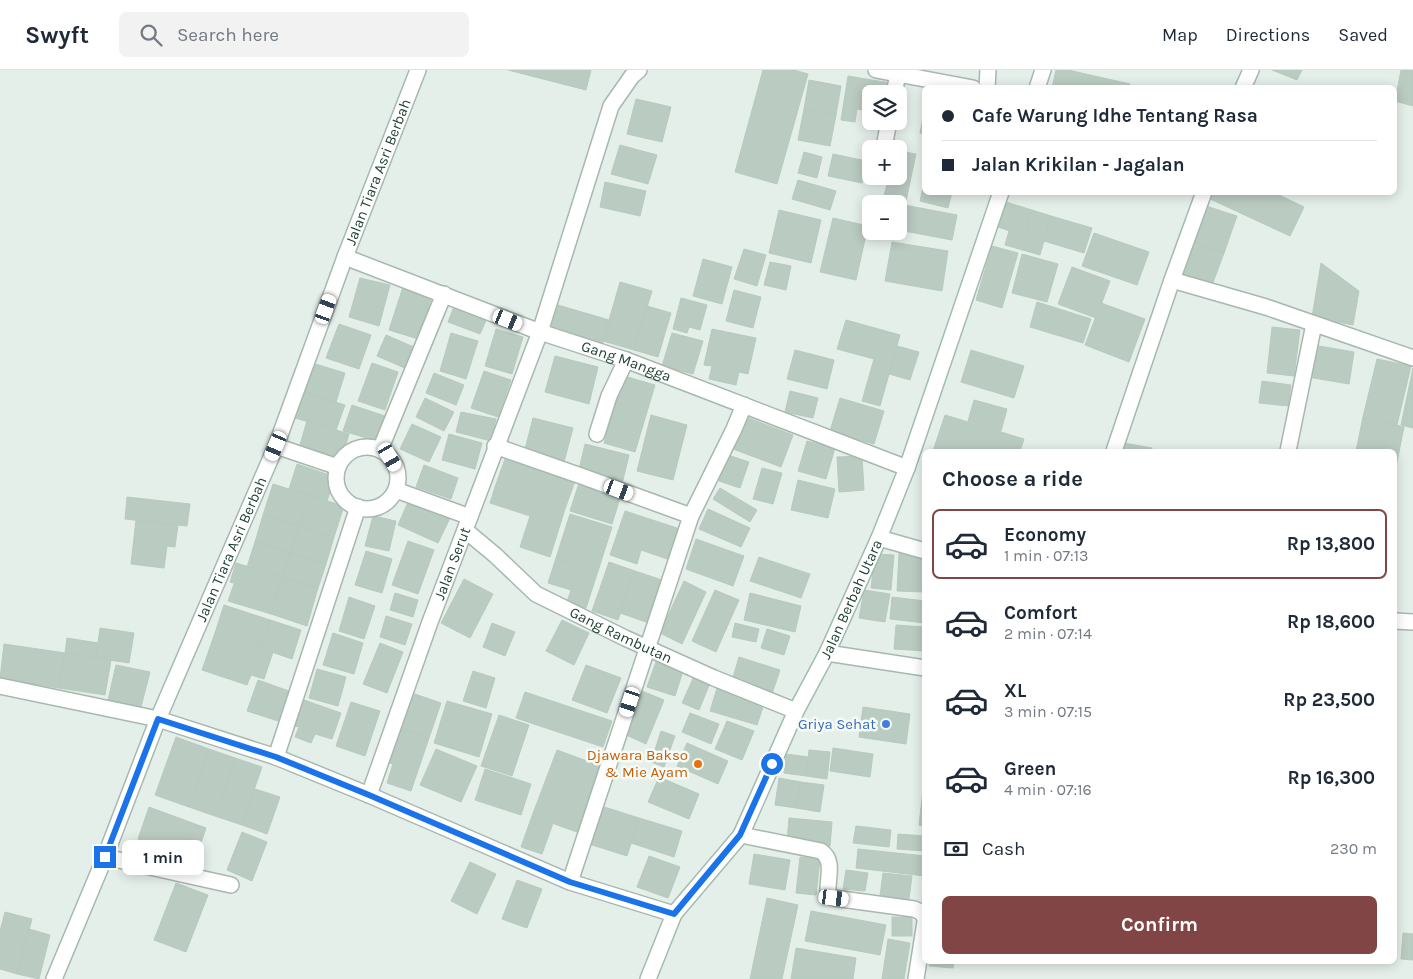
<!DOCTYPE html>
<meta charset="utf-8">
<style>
body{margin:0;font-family:Karla,sans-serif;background:#f2f2f3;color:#1f2937;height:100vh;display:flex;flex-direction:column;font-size:19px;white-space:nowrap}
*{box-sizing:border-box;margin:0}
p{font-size:16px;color:#747a83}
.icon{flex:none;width:28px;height:28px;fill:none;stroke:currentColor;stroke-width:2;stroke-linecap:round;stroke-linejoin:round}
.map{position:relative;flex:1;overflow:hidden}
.drawer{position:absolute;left:922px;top:379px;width:475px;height:515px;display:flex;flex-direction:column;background:#fff;border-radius:8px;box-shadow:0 2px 12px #0003}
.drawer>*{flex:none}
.top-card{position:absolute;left:922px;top:15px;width:475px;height:110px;border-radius:8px;box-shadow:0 2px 12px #0003;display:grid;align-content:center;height:110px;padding:0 20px;background:#fff}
.fabs{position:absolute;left:862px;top:15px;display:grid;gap:10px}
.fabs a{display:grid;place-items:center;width:45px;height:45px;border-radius:8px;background:#fff;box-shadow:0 2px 12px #0003;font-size:25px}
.end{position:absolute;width:22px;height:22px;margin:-11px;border:6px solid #1a73e8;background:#fff;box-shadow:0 0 0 2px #fff}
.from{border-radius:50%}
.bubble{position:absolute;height:35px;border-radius:8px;background:#fff;box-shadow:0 2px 12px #0003;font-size:16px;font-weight:700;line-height:35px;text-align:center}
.car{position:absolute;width:15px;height:30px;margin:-15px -8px;border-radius:6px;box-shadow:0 0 4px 1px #0007;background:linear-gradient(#fff 24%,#345 0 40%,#fff 0 76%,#345 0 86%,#fff 0)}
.top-card b{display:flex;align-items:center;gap:18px;height:48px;font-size:19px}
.top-card b+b{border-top:1px solid #e0e1e3}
.top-card i{width:12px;height:12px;background:#1f2937}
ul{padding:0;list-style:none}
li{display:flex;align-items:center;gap:15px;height:70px;margin:0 10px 8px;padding:0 10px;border:2px solid transparent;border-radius:8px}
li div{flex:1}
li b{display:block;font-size:19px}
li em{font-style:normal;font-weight:700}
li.active{border-color:#824545}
li>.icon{width:45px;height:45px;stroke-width:1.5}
h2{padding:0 20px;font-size:22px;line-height:60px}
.pay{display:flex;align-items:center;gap:12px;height:55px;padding:0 20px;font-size:19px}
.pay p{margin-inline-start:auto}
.cta{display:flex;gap:10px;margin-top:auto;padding:10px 20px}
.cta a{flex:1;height:58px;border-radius:8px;background:#824545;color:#fff;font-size:20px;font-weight:700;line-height:58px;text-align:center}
header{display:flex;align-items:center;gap:30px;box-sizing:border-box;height:70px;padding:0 25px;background:#fff;border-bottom:1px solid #e0e1e3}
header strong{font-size:24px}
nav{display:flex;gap:28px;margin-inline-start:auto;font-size:18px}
.search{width:350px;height:45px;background:#f2f2f3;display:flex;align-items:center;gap:12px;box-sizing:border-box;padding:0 18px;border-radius:8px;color:#747a83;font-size:19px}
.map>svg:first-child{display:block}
.building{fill:#bacbc2;stroke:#b7cabf}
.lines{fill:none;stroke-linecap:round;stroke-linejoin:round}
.service-casing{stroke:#a7b8b0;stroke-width:18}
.minor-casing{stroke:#a7b8b0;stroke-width:18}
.secondary-casing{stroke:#a3bcb0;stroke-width:18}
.service{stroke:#fff;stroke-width:15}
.minor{stroke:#fff;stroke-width:15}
.secondary{stroke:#fff;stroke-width:15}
.route{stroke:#1a73e8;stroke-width:6}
.shop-dot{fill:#3f7fe0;stroke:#f7fbf8;stroke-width:2}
.food-dot{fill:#e8710a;stroke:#f7fbf8;stroke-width:2}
.labels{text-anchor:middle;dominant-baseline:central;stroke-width:5;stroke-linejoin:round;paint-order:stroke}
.street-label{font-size:15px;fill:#224336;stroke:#f7fbf8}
.shop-label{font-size:15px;fill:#366cbe;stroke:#f7fbf8;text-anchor:end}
.food-label{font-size:15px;fill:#c56008;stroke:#f7fbf8;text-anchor:end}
</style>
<header>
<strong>Swyft</strong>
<div class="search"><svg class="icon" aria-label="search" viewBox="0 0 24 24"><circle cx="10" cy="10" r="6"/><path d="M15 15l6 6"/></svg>Search here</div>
<nav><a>Map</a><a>Directions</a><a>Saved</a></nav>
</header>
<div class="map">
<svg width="1413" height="909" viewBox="0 0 1413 909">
<rect width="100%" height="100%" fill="#e5efea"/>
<g class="building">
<polygon points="508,0 591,0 586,20"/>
<polygon points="763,0 794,0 808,4 777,114 735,102"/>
<polygon points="1056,0 1068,0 1130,14 1130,18 1052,18"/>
<polygon points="1272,0 1302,0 1297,10"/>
<polygon points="1401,0 1413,0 1413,36 1395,31"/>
<polygon points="848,6 890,13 888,24 871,24 871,41 857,39 855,52 841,50"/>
<polygon points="809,10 841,16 836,45 804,39"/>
<polygon points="636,29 671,37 662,72 627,64"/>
<polygon points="925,38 925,64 920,63"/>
<polygon points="804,39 836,45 830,76 798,70"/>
<polygon points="620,75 657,85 648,114 611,104"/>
<polygon points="899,81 916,84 906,131 884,126 889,106 899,106"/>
<polygon points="804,82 822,87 817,108 798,103"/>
<polygon points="833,84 866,91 862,113 828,106"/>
<polygon points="798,110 836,121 830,140 792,129"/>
<polygon points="605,112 646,121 640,146 600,137"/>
<polygon points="924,113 925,122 952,122 948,138 920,131"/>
<polygon points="1210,122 1273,122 1304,137 1290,166 1208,128"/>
<polygon points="1006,132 1032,140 1025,166 998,157"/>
<polygon points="899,134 957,145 952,170 899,160"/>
<polygon points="1203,135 1237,146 1224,183 1190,171"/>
<polygon points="779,140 821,150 811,193 769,183"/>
<polygon points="1032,140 1051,146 1040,185 1005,175 1009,161 1025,166"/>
<polygon points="1051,146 1092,158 1084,183 1044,171"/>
<polygon points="833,148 868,156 856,210 820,202"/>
<polygon points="1094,163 1149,182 1137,215 1082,196"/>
<polygon points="1190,171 1224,183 1211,218 1178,206"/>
<polygon points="892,172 948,181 942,221 885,211"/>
<polygon points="992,176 1018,183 1002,238 976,230"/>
<polygon points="744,179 766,185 757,216 734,209"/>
<polygon points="1022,184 1058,194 1047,232 1012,223"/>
<polygon points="703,189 732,197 722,234 693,226"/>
<polygon points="770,192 791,196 786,220 764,215"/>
<polygon points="1321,193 1359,221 1353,255 1312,247"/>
<polygon points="1072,197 1110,211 1096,248 1058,234"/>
<polygon points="360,208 390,215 379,256 349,247"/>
<polygon points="620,212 652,221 634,280 603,271"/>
<polygon points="403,217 432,226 418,269 389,260"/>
<polygon points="734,220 761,227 753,258 726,251"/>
<polygon points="681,228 707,235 700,260 689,257 687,263 673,259"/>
<polygon points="456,231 489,244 480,264 448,252"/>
<polygon points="1037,232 1091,249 1083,273 1030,257"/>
<polygon points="1101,233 1145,249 1129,292 1085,275"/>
<polygon points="558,235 609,250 601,280 549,265"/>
<polygon points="647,236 671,243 658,287 634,280"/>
<polygon points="846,250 900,265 880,336 862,331 874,289 837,279"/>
<polygon points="339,254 371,265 359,299 326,288"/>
<polygon points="1272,257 1300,260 1294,306 1267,303"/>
<polygon points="496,259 523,267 512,304 485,296"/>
<polygon points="712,259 756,268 748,304 739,302 736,315 709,309 712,296 704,295"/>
<polygon points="451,263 478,271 466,309 440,301"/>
<polygon points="672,263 703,271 693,304 662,296"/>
<polygon points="386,265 416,278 407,299 377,286"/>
<polygon points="1313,275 1354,282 1349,314 1308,307"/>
<polygon points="897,276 919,282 910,310 889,304"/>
<polygon points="795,280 834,290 827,319 787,309"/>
<polygon points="971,280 1024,296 1014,328 961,312"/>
<polygon points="555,286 598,297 589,334 545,322"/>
<polygon points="1377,289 1411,296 1397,355 1363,347"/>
<polygon points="312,293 345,303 336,332 303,322"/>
<polygon points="372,293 398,302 385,340 358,331"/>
<polygon points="1413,298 1413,358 1401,355"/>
<polygon points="484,301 511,310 498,347 471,338"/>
<polygon points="434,303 464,315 456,335 426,323"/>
<polygon points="624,306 655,315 635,382 604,373"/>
<polygon points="1262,311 1291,315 1288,336 1259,333"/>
<polygon points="790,321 818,328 813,348 785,342"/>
<polygon points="303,322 345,335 336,360 295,348"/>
<polygon points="425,328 454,342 444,361 416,347"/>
<polygon points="840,328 884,341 874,374 830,361"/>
<polygon points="974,330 1007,339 1001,361 968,351"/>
<polygon points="352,335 388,347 380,372 343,361"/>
<polygon points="461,342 496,349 491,371 456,362"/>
<polygon points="651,345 687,355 673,410 637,401"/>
<polygon points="945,345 1024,369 1020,381 933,381"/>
<polygon points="746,347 793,365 781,397 733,379"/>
<polygon points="1363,347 1404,357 1397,392 1395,391 1395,381 1356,381"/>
<polygon points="533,348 573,358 564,392 524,383"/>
<polygon points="307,351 349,364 341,391 299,378"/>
<polygon points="412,354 441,367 429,392 400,379"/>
<polygon points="449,364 482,373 475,399 442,390"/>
<polygon points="807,371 835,378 826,409 798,401"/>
<polygon points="1124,373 1152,378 1151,381 1123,381"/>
<polygon points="585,374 629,385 622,414 578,404"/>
<polygon points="728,385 749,392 740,418 719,411"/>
<polygon points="862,386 864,420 839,422 837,387"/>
<polygon points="505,389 575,411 565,439 495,417"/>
<polygon points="297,394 335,407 327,431 289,419"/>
<polygon points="424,395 458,408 451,429 416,417"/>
<polygon points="762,398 782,403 773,434 753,429"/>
<polygon points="798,410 835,419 828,448 791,440"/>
<polygon points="579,413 621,425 612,454 570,441"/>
<polygon points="273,414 308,425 299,456 263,445"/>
<polygon points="495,417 565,439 550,487 520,477 530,446 490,433"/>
<polygon points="720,418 757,440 750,452 713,429"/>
<polygon points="308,425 344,436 334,467 299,456"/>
<polygon points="127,427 190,434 187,456 125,449"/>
<polygon points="409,430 450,448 438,473 398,455"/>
<polygon points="708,439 750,458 741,477 699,459"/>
<polygon points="625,441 680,459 670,490 641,480 637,494 610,485"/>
<polygon points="570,444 612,457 598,501 556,488"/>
<polygon points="263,445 299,456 290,483 255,472"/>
<polygon points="373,446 396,451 389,481 365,476"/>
<polygon points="136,450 178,455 175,477 167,476 164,498 131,494"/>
<polygon points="299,456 334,467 326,494 290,483"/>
<polygon points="696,469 744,486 733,516 686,499"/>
<polygon points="408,471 434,480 418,524 392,515"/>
<polygon points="255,472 290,483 283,507 247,497"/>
<polygon points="366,481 392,489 382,523 355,515"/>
<polygon points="290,483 326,494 318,518 283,507"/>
<polygon points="899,483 925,484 924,522 897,521"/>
<polygon points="875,484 894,485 891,520 871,518"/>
<polygon points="759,487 810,504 801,528 750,511"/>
<polygon points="556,488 598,501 586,538 567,532 571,520 548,513"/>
<polygon points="609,492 635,501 618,550 592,541"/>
<polygon points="236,493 283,507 277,527 230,512"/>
<polygon points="635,501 668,512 652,554 620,543"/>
<polygon points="283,507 318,518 307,556 271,544"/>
<polygon points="464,509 493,524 470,568 441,553"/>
<polygon points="684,511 706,522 682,574 660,563"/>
<polygon points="234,514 277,527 271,544 228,531"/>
<polygon points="715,520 739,530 716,582 692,571"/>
<polygon points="864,520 890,524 885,552 859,548"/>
<polygon points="395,523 418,530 413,547 390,540"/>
<polygon points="750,523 801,536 795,562 744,550"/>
<polygon points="349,527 375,536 364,569 339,561"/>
<polygon points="892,527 925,531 925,553 890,549"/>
<polygon points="224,535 270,550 260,578 215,563"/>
<polygon points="386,546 412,554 405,575 380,567"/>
<polygon points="270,550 301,560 292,589 260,578"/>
<polygon points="562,550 589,563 574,595 546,581"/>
<polygon points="492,553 515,562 505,586 483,577"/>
<polygon points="735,553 759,559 756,572 732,567"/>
<polygon points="896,555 925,557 925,581 894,579"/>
<polygon points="100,558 134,563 129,593 96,588"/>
<polygon points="767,559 790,566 784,585 761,578"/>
<polygon points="215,563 273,582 264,609 251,605 247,615 202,600"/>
<polygon points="333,563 363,573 354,604 323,595"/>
<polygon points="67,568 98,573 96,588 65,583"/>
<polygon points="380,573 403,582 387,623 363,614"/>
<polygon points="4,574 65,583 59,618 0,609"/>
<polygon points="65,583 111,590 105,625 59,618"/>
<polygon points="739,587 780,600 771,627 731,614"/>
<polygon points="657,589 684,598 675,626 647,617"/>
<polygon points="116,595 150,602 141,637 108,630"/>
<polygon points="586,595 621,608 607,643 572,630"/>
<polygon points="317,599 346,607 338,636 309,628"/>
<polygon points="473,601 495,608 486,638 463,631"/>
<polygon points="696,602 712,608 699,640 682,633"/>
<polygon points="258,610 289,621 278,651 247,641"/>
<polygon points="717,618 764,634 757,655 710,641"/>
<polygon points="642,621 664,630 646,674 624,664"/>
<polygon points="409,622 441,633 429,668 397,658"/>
<polygon points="525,622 612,651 603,677 516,648"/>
<polygon points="304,630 341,643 332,669 315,664 311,673 295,667 299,657 295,656"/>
<polygon points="447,631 492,644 479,687 434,673"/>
<polygon points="351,632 380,641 365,686 336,676"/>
<polygon points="863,637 910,644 906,674 859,667"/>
<polygon points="690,643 719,654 711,674 682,662"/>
<polygon points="499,645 529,655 512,706 481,696"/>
<polygon points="727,651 754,661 742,690 715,679"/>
<polygon points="397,658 429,668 411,721 387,713 393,694 386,692"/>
<polygon points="661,661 675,666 664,697 651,692"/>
<polygon points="176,667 209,679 189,737 155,725"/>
<polygon points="687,673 728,691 718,714 677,696"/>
<polygon points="833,678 873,684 870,707 830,701"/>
<polygon points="209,679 235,688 215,746 189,737"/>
<polygon points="436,679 477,696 461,732 420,715"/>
<polygon points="557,680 601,696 577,762 532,746"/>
<polygon points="809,680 830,682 827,709 806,706"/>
<polygon points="786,684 808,687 806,706 784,703"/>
<polygon points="235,688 262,697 242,755 215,746"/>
<polygon points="485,699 531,714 521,745 475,730"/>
<polygon points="659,707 699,724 689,749 648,732"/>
<polygon points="779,708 801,712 796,738 775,735"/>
<polygon points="801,712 824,715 820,742 796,738"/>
<polygon points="255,719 280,727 267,764 242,755"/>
<polygon points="923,720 925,720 925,756 919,755"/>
<polygon points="598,735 639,748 627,786 586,773"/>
<polygon points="149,737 206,758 195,790 138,769"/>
<polygon points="532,746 553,753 542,784 521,777"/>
<polygon points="639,748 682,761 674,787 631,773"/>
<polygon points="789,748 832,752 830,776 787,771"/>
<polygon points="856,756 891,760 889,777 853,773"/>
<polygon points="242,762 267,772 252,811 227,800"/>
<polygon points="898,764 925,766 925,781 897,779"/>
<polygon points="858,779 925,786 925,806 856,798"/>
<polygon points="754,784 790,790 785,820 749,814"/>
<polygon points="649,786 680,797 668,828 637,817"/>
<polygon points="800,787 820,789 816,825 796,823"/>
<polygon points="470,792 496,804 477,844 451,831"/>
<polygon points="846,800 868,803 865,821 843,819"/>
<polygon points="883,803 912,806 909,829 880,826"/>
<polygon points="517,810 542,819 527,858 502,849"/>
<polygon points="176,813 208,825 186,882 154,870"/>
<polygon points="767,828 798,835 782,909 750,909"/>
<polygon points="811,841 886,855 880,885 805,871"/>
<polygon points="5,842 32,849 17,904 0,899 0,861"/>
<rect x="892" y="847" width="20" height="19"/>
<polygon points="29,859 50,865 39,909 17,904"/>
<polygon points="1403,863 1413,864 1413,890 1401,889"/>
<polygon points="888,869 910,873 904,909 882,909"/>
<polygon points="796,878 856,888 853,909 791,909"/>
<polygon points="929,891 954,891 953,898 929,896"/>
</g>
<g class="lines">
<g class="service-casing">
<g id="service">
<polyline points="894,24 898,4"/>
<polyline points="884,77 889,51"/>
</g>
</g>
<g class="minor-casing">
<g id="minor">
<polyline points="876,0 973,18"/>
<polyline points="987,18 988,0"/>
<polyline points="1243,18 1251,0"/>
<path id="s1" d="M345,187L540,262L626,290L907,398"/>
<polyline points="1172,210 1266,237 1413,288"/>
<polyline points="597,364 609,326 626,290"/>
<polyline points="276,376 338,397"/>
<polyline points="495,376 584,407 691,446"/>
<circle cx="367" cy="408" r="31"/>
<polyline points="380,380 444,224"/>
<polyline points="1114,381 1172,210 1204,122"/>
<polyline points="1288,381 1314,254"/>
<polyline points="396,420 470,447"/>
<path id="s2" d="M465,460L495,485L536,524L625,568L714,608L796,641"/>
<polyline points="879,468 925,481"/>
<polyline points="1395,551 1413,552"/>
<polyline points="827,583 925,598"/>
<polyline points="0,616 158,649 276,687 369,725 570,812 674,844"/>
<polyline points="276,687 358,437"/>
<path id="s3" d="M369,725L430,552L540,262L611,36L632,6L639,0"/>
<path d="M741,765L821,781C835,791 827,807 828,823L830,826L834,828L914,839L921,842L925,848"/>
<polyline points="105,787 231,815"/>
<polyline points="570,812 691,446 734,359 744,335"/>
<path id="s4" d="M54,909L105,787L158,649L276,376L345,187L418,0"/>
<polyline points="916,909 925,852"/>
</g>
</g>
<g class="secondary-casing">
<g id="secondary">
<polyline points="1037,18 1043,0"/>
<path id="s5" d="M648,909L674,844L741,765L796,641L827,583L879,468L907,398L1001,122"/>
</g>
</g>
<use href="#service" class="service"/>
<use href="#minor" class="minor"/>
<use href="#secondary" class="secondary"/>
</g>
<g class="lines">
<polyline class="route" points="105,787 158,649 276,687 369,725 570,812 674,844 740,765 772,694"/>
</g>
<circle class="shop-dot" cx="886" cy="654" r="5"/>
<circle class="food-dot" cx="698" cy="694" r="5"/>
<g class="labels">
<g class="street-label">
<text stroke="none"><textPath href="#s4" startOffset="870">Jalan Tiara Asri Berbah</textPath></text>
<text stroke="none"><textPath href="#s1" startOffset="300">Gang Mangga</textPath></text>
<text stroke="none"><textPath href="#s4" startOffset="465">Jalan Tiara Asri Berbah</textPath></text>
<text stroke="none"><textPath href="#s3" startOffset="246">Jalan Serut</textPath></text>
<text stroke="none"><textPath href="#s5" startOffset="434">Jalan Berbah Utara</textPath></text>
<text stroke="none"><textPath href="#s2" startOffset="190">Gang Rambutan</textPath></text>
</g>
<g class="shop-label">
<text x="876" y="654">Griya Sehat</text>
</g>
<g class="food-label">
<text x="688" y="685">Djawara Bakso<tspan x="688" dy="17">&amp; Mie Ayam</tspan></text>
</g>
</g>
</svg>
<div class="fabs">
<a><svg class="icon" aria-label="layers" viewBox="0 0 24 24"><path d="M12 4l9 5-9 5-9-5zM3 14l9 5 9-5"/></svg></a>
<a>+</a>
<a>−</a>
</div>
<i class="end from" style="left:772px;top:694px"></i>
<i class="end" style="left:105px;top:787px"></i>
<div class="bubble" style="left:122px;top:770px;width:82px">1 min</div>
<i class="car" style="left:326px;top:239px;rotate:20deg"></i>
<i class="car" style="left:508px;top:250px;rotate:112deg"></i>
<i class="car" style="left:276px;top:376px;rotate:203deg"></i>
<i class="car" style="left:390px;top:387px;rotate:150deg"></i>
<i class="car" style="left:619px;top:420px;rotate:111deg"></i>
<i class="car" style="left:630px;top:632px;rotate:198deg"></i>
<i class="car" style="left:834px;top:828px;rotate:97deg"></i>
<div class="top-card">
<b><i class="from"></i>Cafe Warung Idhe Tentang Rasa</b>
<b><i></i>Jalan Krikilan - Jagalan</b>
</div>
<section class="drawer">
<h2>Choose a ride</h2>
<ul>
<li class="active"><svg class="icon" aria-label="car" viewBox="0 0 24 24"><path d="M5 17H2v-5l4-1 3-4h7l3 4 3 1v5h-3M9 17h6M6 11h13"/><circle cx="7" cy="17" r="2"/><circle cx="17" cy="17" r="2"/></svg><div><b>Economy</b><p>1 min · 07:13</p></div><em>Rp 13,800</em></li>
<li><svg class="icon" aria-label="car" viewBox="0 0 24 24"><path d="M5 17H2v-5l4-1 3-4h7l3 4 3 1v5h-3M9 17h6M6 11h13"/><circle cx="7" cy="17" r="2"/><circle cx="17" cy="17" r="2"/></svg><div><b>Comfort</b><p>2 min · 07:14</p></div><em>Rp 18,600</em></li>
<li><svg class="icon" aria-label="car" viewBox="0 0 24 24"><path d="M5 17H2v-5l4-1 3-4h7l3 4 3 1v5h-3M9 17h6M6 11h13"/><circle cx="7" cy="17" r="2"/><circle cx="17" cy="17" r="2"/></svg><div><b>XL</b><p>3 min · 07:15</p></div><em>Rp 23,500</em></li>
<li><svg class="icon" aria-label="car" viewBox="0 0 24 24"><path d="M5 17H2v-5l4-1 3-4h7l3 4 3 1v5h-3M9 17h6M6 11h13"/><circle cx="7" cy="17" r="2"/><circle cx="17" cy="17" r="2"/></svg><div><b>Green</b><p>4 min · 07:16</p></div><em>Rp 16,300</em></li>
</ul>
<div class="pay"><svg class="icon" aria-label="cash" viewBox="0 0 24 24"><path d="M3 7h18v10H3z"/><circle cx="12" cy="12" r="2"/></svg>Cash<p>230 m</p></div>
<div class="cta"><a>Confirm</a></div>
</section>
</div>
